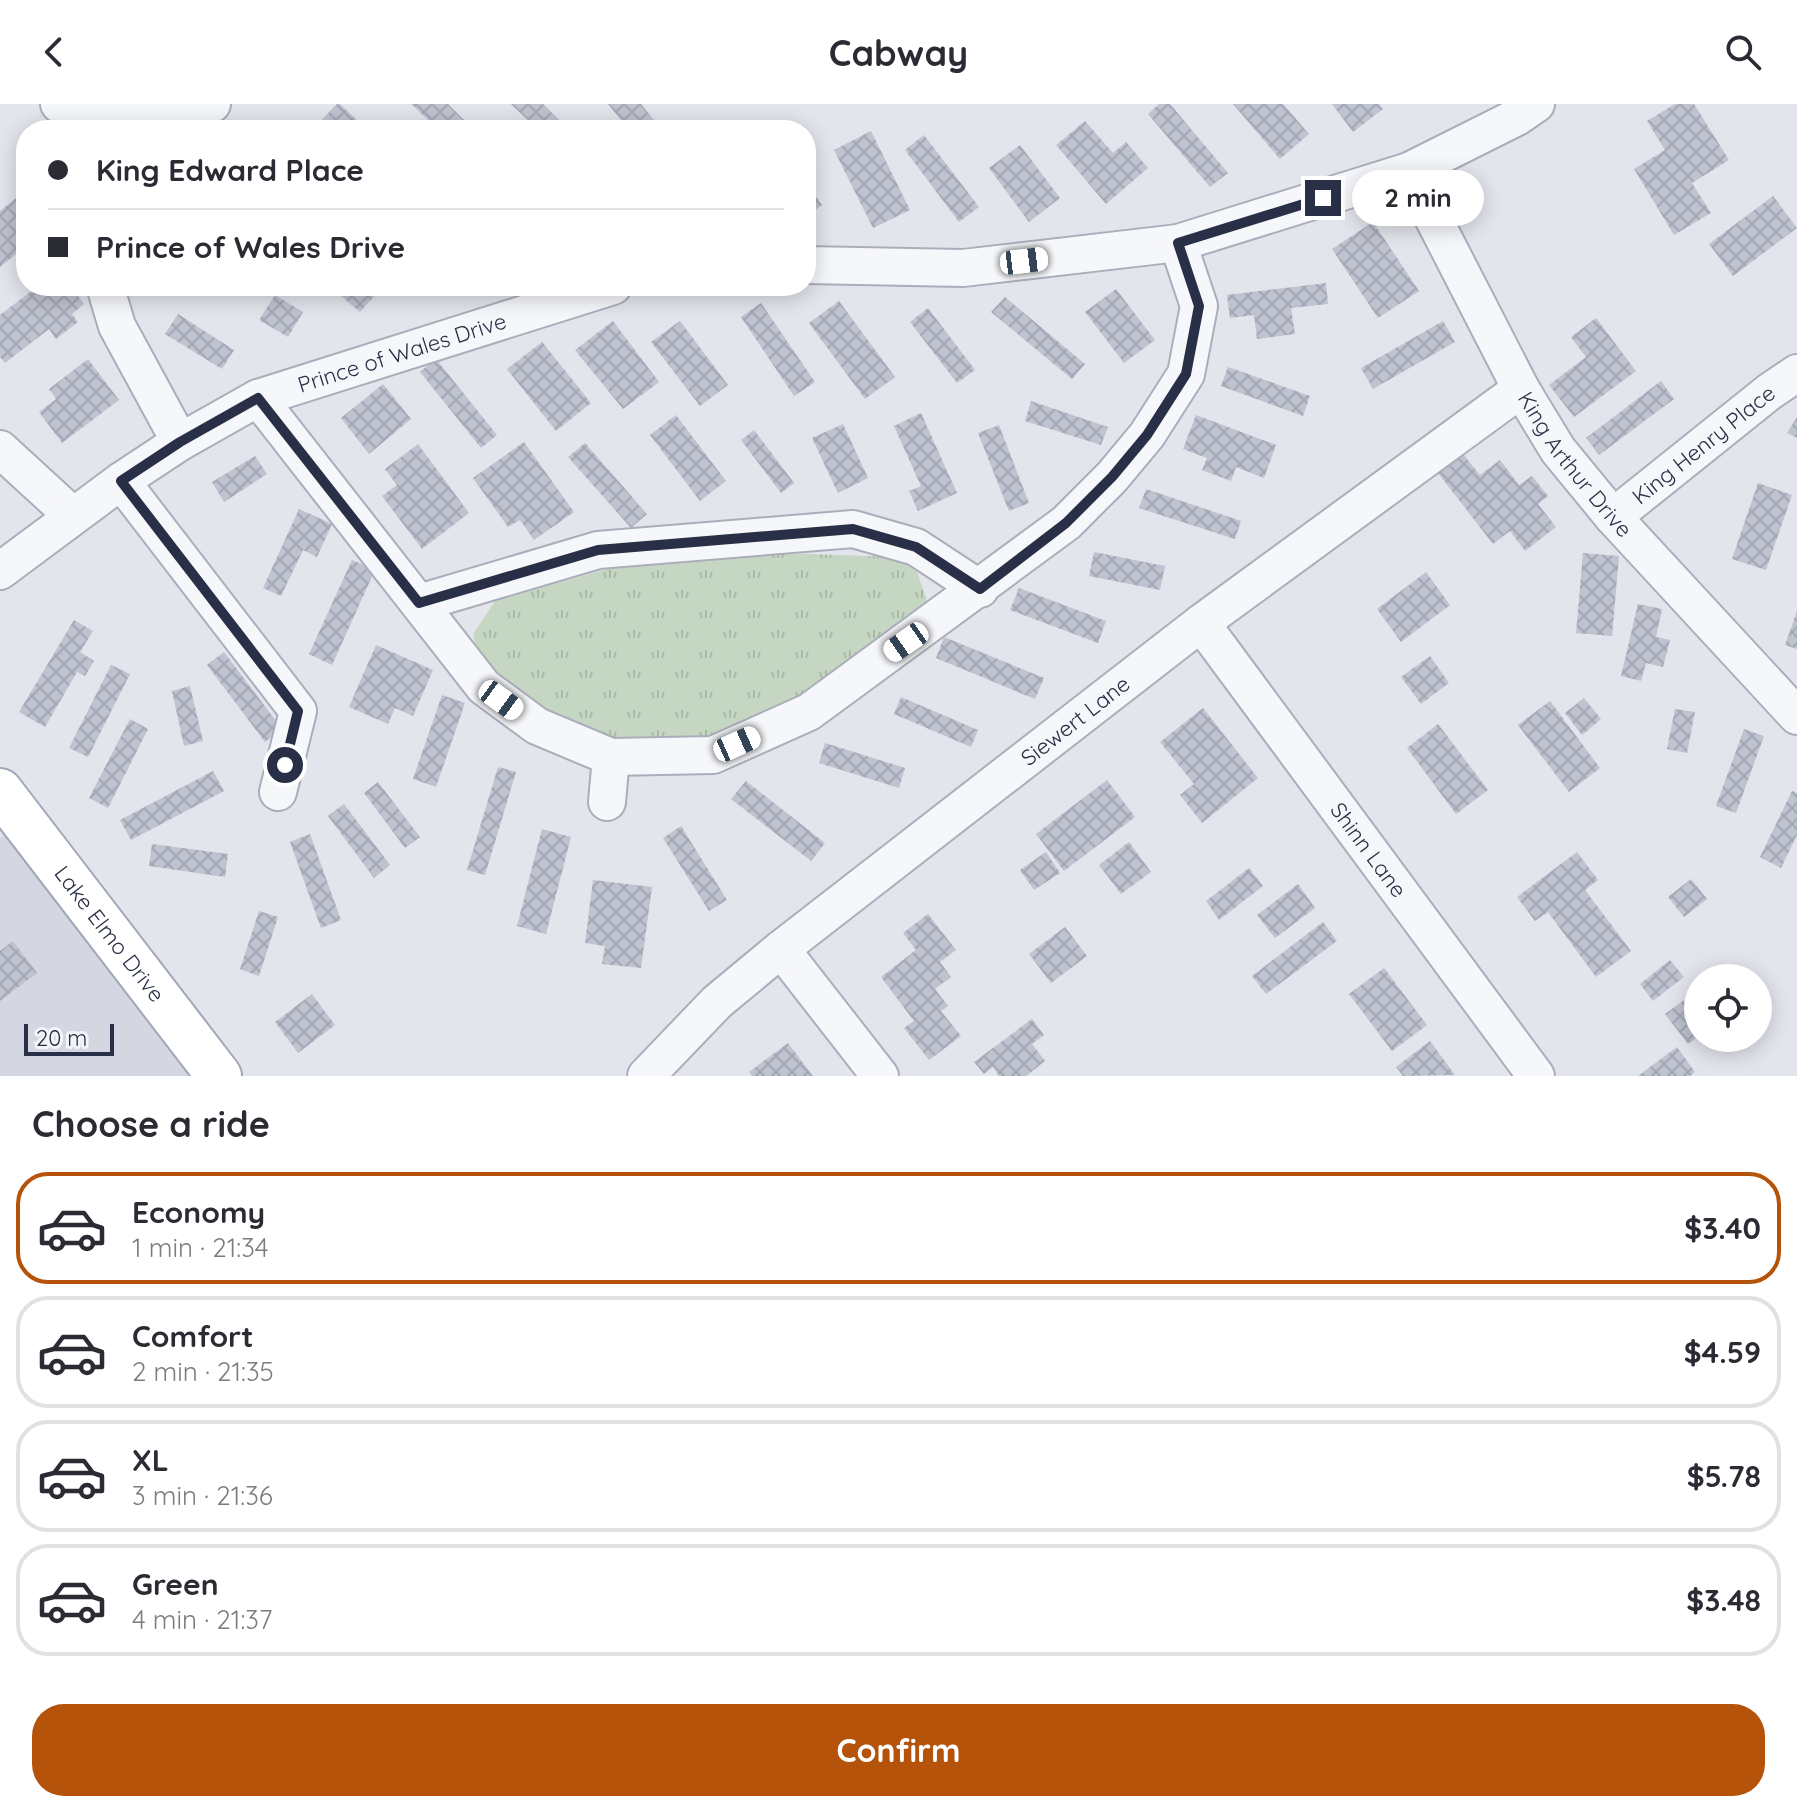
<!DOCTYPE html>
<meta charset="utf-8">
<style>
body{margin:0;font-family:Quicksand,sans-serif;background:#f2f2f3;color:#2b2b33;height:100vh;display:flex;flex-direction:column;font-size:30px;white-space:nowrap}
*{box-sizing:border-box;margin:0}
p{font-size:26px;color:#7c7c81}
.icon{flex:none;width:44px;height:44px;fill:none;stroke:currentColor;stroke-width:2;stroke-linecap:round;stroke-linejoin:round}
.map{position:relative;height:972px;overflow:hidden}
.sheet{display:flex;flex-direction:column;background:#fff;flex:1}
.sheet>*{flex:none}
.banner{position:absolute;left:16px;top:16px;width:800px;height:176px;border-radius:32px;box-shadow:0 4px 20px #0003;display:grid;align-content:center;height:176px;padding:0 32px;background:#fff}
.controls{position:absolute;left:1684px;top:860px;display:grid;gap:16px}
.controls a{display:grid;place-items:center;width:88px;height:88px;border-radius:50%;background:#fff;box-shadow:0 4px 20px #0003;font-size:40px}
.scale{position:absolute;left:24px;bottom:20px;width:90px;box-sizing:border-box;padding-left:8px;border:4px solid #292f46;border-top:0;font-size:22px;line-height:28px;white-space:nowrap;color:#292f46;-webkit-text-stroke:6px #f3f5f9;paint-order:stroke}
.end{position:absolute;width:36px;height:36px;margin:-18px;border:10px solid #292f46;background:#fff;box-shadow:0 0 0 4px #fff}
.from{border-radius:50%}
.bubble{position:absolute;height:56px;border-radius:28px;background:#fff;box-shadow:0 4px 20px #0003;font-size:26px;font-weight:700;line-height:56px;text-align:center}
.car{position:absolute;width:24px;height:48px;margin:-24px -12px;border-radius:10px;box-shadow:0 0 6px 2px #0007;background:linear-gradient(#fff 24%,#345 0 40%,#fff 0 76%,#345 0 86%,#fff 0)}
.banner b{display:flex;align-items:center;gap:28px;height:76px;font-size:30px}
.banner b+b{border-top:2px solid #e1e1e2}
.banner i{width:20px;height:20px;background:#2b2b33}
ul{padding:0;list-style:none}
li{display:flex;align-items:center;gap:24px;height:112px;margin:0 16px 12px;padding:0 16px;border:4px solid #e1e1e2;border-radius:32px}
li div{flex:1}
li b{display:block;font-size:30px}
li em{font-style:normal;font-weight:700}
li.active{border-color:#b45309}
li>.icon{width:72px;height:72px;stroke-width:1.5}
h2{padding:0 32px;font-size:36px;line-height:96px}
.primary-button{display:flex;gap:16px;margin-top:auto;padding:16px 32px}
.primary-button a{flex:1;height:92px;border-radius:32px;background:#b45309;color:#fff;font-size:32px;font-weight:700;line-height:92px;text-align:center}
header{display:flex;justify-content:space-between;align-items:center;height:104px;padding:0 32px;background:#fff;font-size:36px;font-weight:700}
.map>svg:first-child{display:block}
.built{fill:#d4d7e1}
.park{fill:url(#park-tufts)}
.building{fill:url(#building-cross-hatch)}
.lines{fill:none;stroke-linecap:round;stroke-linejoin:round}
.minor-casing{stroke:#abaeba;stroke-width:40}
.major-casing{stroke:#a1a7b9;stroke-width:48}
.minor{stroke:#f6f7fa;stroke-width:36}
.major{stroke:#fff;stroke-width:44}
.route{stroke:#292f46;stroke-width:10}
.labels{text-anchor:middle;dominant-baseline:central;stroke-width:6;stroke-linejoin:round;paint-order:stroke}
.street-label{font-size:22px;fill:#292f46;stroke:#f3f5f9}
</style>
<header><svg class="icon" aria-label="back" viewBox="0 0 24 24"><path d="M15 5l-7 7 7 7"/></svg>Cabway<svg class="icon" aria-label="search" viewBox="0 0 24 24"><circle cx="10" cy="10" r="6"/><path d="M15 15l6 6"/></svg></header>
<div class="map">
<svg width="1797" height="972" viewBox="0 0 1797 972">
<defs>
<pattern id="park-tufts" width="24" height="20" patternUnits="userSpaceOnUse" patternTransform="scale(2)"><rect width="24" height="20" fill="#c5d7c3"/><path d="M3 7l-1-3M5 7V3M7 7l1-3M15 17l-1-3M17 17v-4M19 17l1-3" fill="none" stroke="#a9b9a9"/></pattern>
<pattern id="building-cross-hatch" width="8" height="8" patternUnits="userSpaceOnUse" patternTransform="scale(2)"><rect width="8" height="8" fill="#bfc3d0"/><path d="M0 0l8 8M0 8l8-8" fill="none" stroke="#a4a8b4"/></pattern>
</defs>
<rect width="100%" height="100%" fill="#e3e5ec"/>
<polygon class="built" points="23,717 220,972 0,972 0,734"/>
<polygon class="park" points="782,449 896,453 917,468 927,497 918,514 804,598 731,637 608,640 512,589 478,552 473,530 495,497 617,462"/>
<g class="building">
<polygon points="337,0 340,0 367,26 312,26"/>
<polygon points="411,0 448,0 474,26 439,26"/>
<polygon points="511,0 543,0 565,22 561,26 538,26"/>
<polygon points="608,0 641,0 658,21 652,26 629,26"/>
<polygon points="1159,0 1170,0 1228,69 1210,83 1148,10"/>
<polygon points="1233,0 1283,0 1309,30 1280,55"/>
<polygon points="1332,0 1379,0 1383,5 1353,28"/>
<polygon points="1675,0 1694,0 1729,56 1692,79 1711,109 1674,131 1634,65 1665,46 1647,17"/>
<polygon points="1085,17 1113,49 1126,38 1148,64 1106,100 1056,41"/>
<polygon points="871,27 910,106 873,124 834,46"/>
<polygon points="924,31 979,103 959,118 905,46"/>
<polygon points="1020,41 1060,94 1029,118 989,64"/>
<polygon points="806,79 822,101 806,113"/>
<polygon points="26,86 26,142 0,163 0,107"/>
<polygon points="1773,92 1797,124 1733,172 1709,140"/>
<polygon points="1373,118 1419,187 1378,214 1332,145"/>
<polygon points="1326,179 1328,200 1291,204 1295,230 1257,235 1254,211 1230,214 1227,191"/>
<polygon points="38,182 71,182 84,200 72,210 78,218 56,235 49,225 5,259 0,253 0,211"/>
<polygon points="329,182 366,182 376,190 360,208"/>
<polygon points="1116,185 1155,236 1124,259 1085,208"/>
<polygon points="275,191 303,208 288,233 259,216"/>
<polygon points="1005,193 1085,260 1072,275 991,208"/>
<polygon points="839,197 895,273 865,295 809,219"/>
<polygon points="761,199 815,278 794,292 741,213"/>
<polygon points="928,204 975,266 957,279 910,218"/>
<polygon points="178,210 234,246 222,265 165,230"/>
<polygon points="1596,214 1636,267 1574,313 1549,281 1586,253 1571,233"/>
<polygon points="613,217 659,278 623,305 575,246"/>
<polygon points="680,217 728,281 700,302 651,238"/>
<polygon points="1443,217 1455,238 1373,285 1361,264"/>
<polygon points="542,238 591,299 556,327 507,265"/>
<polygon points="88,255 119,296 62,339 39,308 56,295 49,285"/>
<polygon points="436,255 497,331 481,344 420,268"/>
<polygon points="1228,263 1310,292 1303,312 1221,282"/>
<polygon points="1661,277 1674,295 1599,351 1586,334"/>
<polygon points="383,280 411,315 369,350 341,314"/>
<polygon points="1031,297 1108,323 1101,341 1025,317"/>
<polygon points="921,309 957,389 918,407 909,387 921,382 894,322"/>
<polygon points="676,311 726,377 700,397 650,331"/>
<polygon points="1196,311 1276,341 1264,374 1236,363 1231,377 1202,366 1207,354 1183,345"/>
<polygon points="1797,313 1797,334 1787,329"/>
<polygon points="843,320 868,374 838,389 812,334"/>
<polygon points="999,321 1029,399 1009,407 978,329"/>
<polygon points="754,326 794,379 781,389 741,336"/>
<polygon points="524,338 574,408 534,436 520,416 508,423 473,374"/>
<polygon points="585,339 647,410 631,424 568,353"/>
<polygon points="418,340 469,409 422,445 382,392 397,381 385,365"/>
<polygon points="1463,350 1480,371 1500,356 1519,381 1532,372 1548,392 1538,400 1556,423 1525,447 1510,427 1493,440 1438,369"/>
<polygon points="255,352 267,370 224,398 212,378"/>
<polygon points="1758,379 1792,391 1766,466 1732,455"/>
<polygon points="1146,385 1241,417 1235,435 1139,404"/>
<polygon points="299,405 332,420 317,453 303,446 281,492 263,484"/>
<polygon points="1094,448 1165,462 1160,486 1089,472"/>
<polygon points="1583,449 1619,452 1612,532 1576,529"/>
<polygon points="352,456 375,466 332,561 309,550"/>
<polygon points="1426,468 1450,501 1401,538 1377,505"/>
<polygon points="1019,484 1106,517 1098,539 1010,506"/>
<polygon points="1638,500 1662,505 1656,533 1670,536 1663,563 1646,559 1641,577 1621,572"/>
<polygon points="1797,507 1797,545 1785,541"/>
<polygon points="74,516 93,527 80,548 94,557 85,572 77,568 45,623 19,608"/>
<polygon points="944,533 1044,574 1035,595 936,554"/>
<polygon points="376,541 433,566 413,612 395,604 388,620 349,603"/>
<polygon points="224,548 282,625 265,638 207,561"/>
<polygon points="1430,552 1449,579 1421,600 1401,573"/>
<polygon points="111,561 130,570 88,653 69,644"/>
<polygon points="190,582 203,637 184,642 172,587"/>
<polygon points="442,591 465,599 436,683 413,675"/>
<polygon points="901,593 978,626 971,643 894,610"/>
<polygon points="1584,594 1601,615 1582,631 1565,609"/>
<polygon points="1550,597 1600,664 1569,688 1518,621"/>
<polygon points="1203,604 1258,674 1202,719 1180,691 1194,680 1160,638"/>
<polygon points="1675,605 1695,608 1687,649 1667,645"/>
<polygon points="130,615 148,625 108,704 89,694"/>
<polygon points="1438,620 1488,686 1456,710 1407,644"/>
<polygon points="1744,625 1764,632 1736,709 1716,702"/>
<polygon points="825,639 905,664 899,684 819,659"/>
<polygon points="498,663 516,668 485,771 467,766"/>
<polygon points="213,667 224,687 131,736 120,716"/>
<polygon points="1107,676 1135,713 1064,767 1036,730"/>
<polygon points="746,677 825,739 811,757 731,695"/>
<polygon points="378,678 420,733 405,744 364,689"/>
<polygon points="1792,687 1797,689 1797,731 1781,764 1760,753"/>
<polygon points="344,700 390,761 374,774 328,712"/>
<polygon points="681,722 727,796 709,807 663,734"/>
<polygon points="542,725 571,733 546,830 517,822"/>
<polygon points="310,730 341,816 321,824 290,738"/>
<polygon points="1129,738 1151,768 1121,790 1099,761"/>
<polygon points="152,740 228,750 225,773 149,762"/>
<polygon points="1046,748 1060,769 1034,786 1020,766"/>
<polygon points="1577,748 1598,776 1585,786 1631,847 1596,873 1548,808 1535,817 1517,793"/>
<polygon points="1249,764 1263,782 1219,816 1206,797"/>
<polygon points="1691,775 1707,795 1684,813 1668,793"/>
<polygon points="593,776 652,783 641,864 602,860 605,842 585,839"/>
<polygon points="1298,780 1315,804 1275,834 1257,811"/>
<polygon points="259,807 278,813 259,872 240,865"/>
<polygon points="928,810 956,846 940,858 951,873 935,885 948,902 941,907 961,932 929,956 904,924 914,917 881,873 916,846 903,829"/>
<polygon points="1323,818 1337,837 1266,890 1252,872"/>
<polygon points="1065,823 1087,852 1051,879 1029,850"/>
<polygon points="13,837 37,869 0,897 0,847"/>
<polygon points="1670,856 1684,873 1653,897 1640,880"/>
<polygon points="1384,864 1427,921 1392,947 1349,890"/>
<polygon points="1695,888 1698,891 1698,933 1688,940 1665,910"/>
<polygon points="312,890 335,921 298,949 275,918"/>
<polygon points="1032,915 1044,931 1032,940 1045,957 1026,972 999,972 993,963 984,970 974,958"/>
<polygon points="1430,937 1455,971 1403,972 1396,963"/>
<polygon points="788,939 813,972 752,972 749,968"/>
<polygon points="1677,943 1695,968 1690,972 1638,972"/>
</g>
<g class="lines">
<g class="minor-casing">
<g id="minor">
<polyline points="59,0 82,4 187,8 212,0"/>
<path id="s1" d="M1409,67L1521,285L1558,346L1613,413L1797,612"/>
<polyline points="806,161 963,164 1178,139 1409,67 1517,13 1536,0"/>
<polyline points="105,182 117,222 180,338"/>
<polyline points="258,294 484,583 537,622 611,653 713,651 809,608 1066,419 1112,373 1147,331 1186,270 1199,202 1178,139"/>
<polyline points="0,345 73,412"/>
<polyline points="121,377 298,607 278,688"/>
<path id="s2" d="M1613,413L1769,288L1797,269"/>
<path id="s3" d="M0,467L121,377L180,338L258,294L613,182"/>
<polyline points="419,499 598,446 853,425 916,443 980,485"/>
<path id="s4" d="M1201,519L1536,972"/>
<polyline points="607,698 611,653"/>
<polyline points="781,845 880,972"/>
<path id="s5" d="M646,972L717,898L781,845L1201,519L1521,285"/>
</g>
</g>
<g class="major-casing">
<g id="major">
<path id="s6" d="M0,687L219,972"/>
</g>
</g>
<use href="#minor" class="minor"/>
<use href="#major" class="major"/>
</g>
<g class="lines">
<polyline class="route" points="285,661 298,607 121,377 180,338 258,294 419,499 598,446 853,425 916,443 980,485 1066,419 1112,373 1147,331 1186,270 1199,202 1178,139 1323,94"/>
</g>
<g class="labels">
<g class="street-label">
<text stroke="none"><textPath href="#s3" startOffset="462">Prince of Wales Drive</textPath></text>
<text stroke="none"><textPath href="#s2" startOffset="116">King Henry Place</textPath></text>
<text stroke="none"><textPath href="#s1" startOffset="338">King Arthur Drive</textPath></text>
<text stroke="none"><textPath href="#s5" startOffset="558">Siewert Lane</textPath></text>
<text stroke="none"><textPath href="#s4" startOffset="282">Shinn Lane</textPath></text>
<text stroke="none"><textPath href="#s6" startOffset="180">Lake Elmo Drive</textPath></text>
</g>
</g>
</svg>
<div class="controls">
<a><svg class="icon" aria-label="locate" viewBox="0 0 24 24"><circle cx="12" cy="12" r="6"/><path d="M12 2v4M12 18v4M2 12h4M18 12h4"/></svg></a>
</div>
<div class="scale">20 m</div>
<i class="end from" style="left:285px;top:661px"></i>
<i class="end" style="left:1323px;top:94px"></i>
<div class="bubble" style="left:1352px;top:66px;width:132px">2 min</div>
<i class="car" style="left:1024px;top:157px;rotate:83deg"></i>
<i class="car" style="left:906px;top:538px;rotate:235deg"></i>
<i class="car" style="left:501px;top:596px;rotate:126deg"></i>
<i class="car" style="left:737px;top:640px;rotate:66deg"></i>
<div class="banner">
<b><i class="from"></i>King Edward Place</b>
<b><i></i>Prince of Wales Drive</b>
</div>
</div>
<section class="sheet">
<h2>Choose a ride</h2>
<ul>
<li class="active"><svg class="icon" aria-label="car" viewBox="0 0 24 24"><path d="M5 17H2v-5l4-1 3-4h7l3 4 3 1v5h-3M9 17h6M6 11h13"/><circle cx="7" cy="17" r="2"/><circle cx="17" cy="17" r="2"/></svg><div><b>Economy</b><p>1 min · 21:34</p></div><em>$3.40</em></li>
<li><svg class="icon" aria-label="car" viewBox="0 0 24 24"><path d="M5 17H2v-5l4-1 3-4h7l3 4 3 1v5h-3M9 17h6M6 11h13"/><circle cx="7" cy="17" r="2"/><circle cx="17" cy="17" r="2"/></svg><div><b>Comfort</b><p>2 min · 21:35</p></div><em>$4.59</em></li>
<li><svg class="icon" aria-label="car" viewBox="0 0 24 24"><path d="M5 17H2v-5l4-1 3-4h7l3 4 3 1v5h-3M9 17h6M6 11h13"/><circle cx="7" cy="17" r="2"/><circle cx="17" cy="17" r="2"/></svg><div><b>XL</b><p>3 min · 21:36</p></div><em>$5.78</em></li>
<li><svg class="icon" aria-label="car" viewBox="0 0 24 24"><path d="M5 17H2v-5l4-1 3-4h7l3 4 3 1v5h-3M9 17h6M6 11h13"/><circle cx="7" cy="17" r="2"/><circle cx="17" cy="17" r="2"/></svg><div><b>Green</b><p>4 min · 21:37</p></div><em>$3.48</em></li>
</ul>
<div class="primary-button"><a>Confirm</a></div>
</section>
